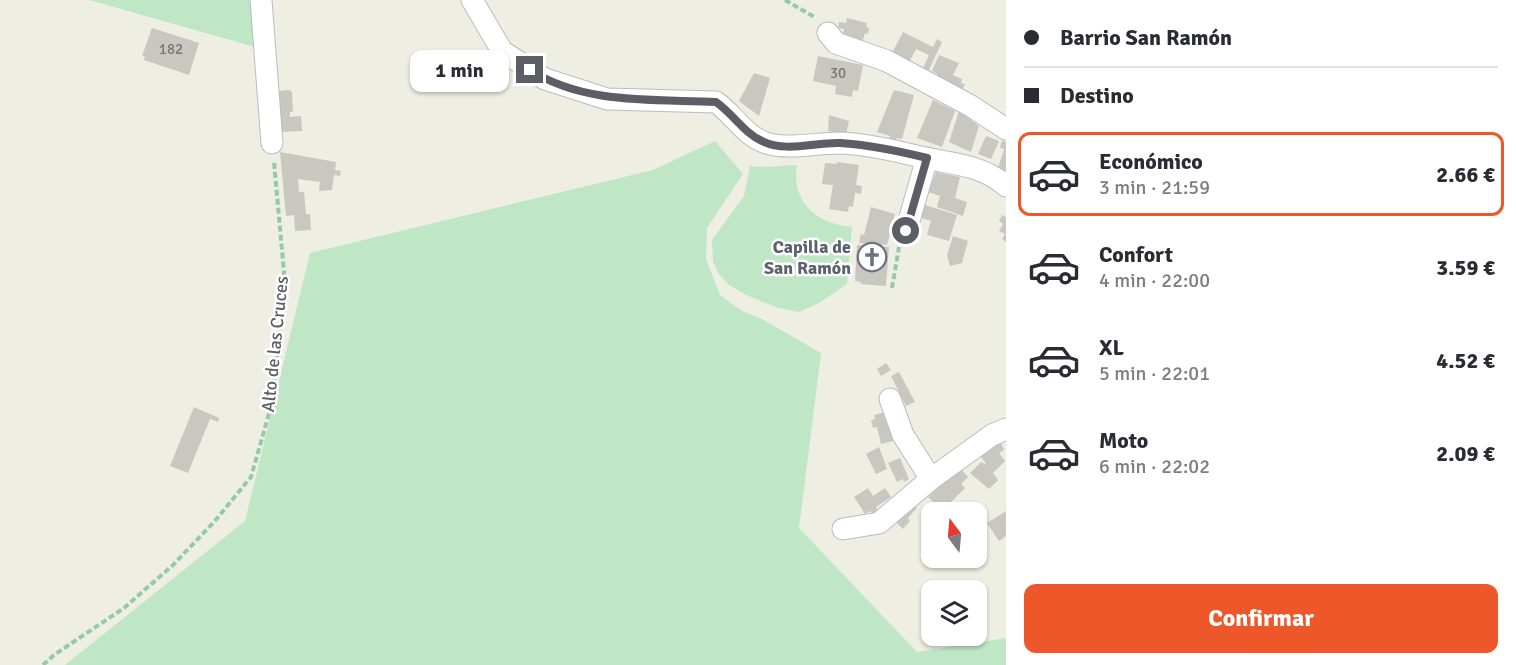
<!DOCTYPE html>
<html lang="es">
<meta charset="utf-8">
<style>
body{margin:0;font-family:Signika,sans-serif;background:#f2f2f3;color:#2b2b33;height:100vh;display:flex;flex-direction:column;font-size:22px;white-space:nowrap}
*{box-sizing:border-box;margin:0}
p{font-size:20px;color:#7c7c81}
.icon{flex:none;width:33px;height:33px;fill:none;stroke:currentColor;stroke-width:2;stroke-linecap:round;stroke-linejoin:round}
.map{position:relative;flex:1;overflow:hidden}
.panel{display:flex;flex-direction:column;background:#fff;width:510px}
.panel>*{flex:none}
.guide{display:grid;align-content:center;height:132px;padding:0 18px;background:#fff}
.needle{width:39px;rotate:344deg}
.controls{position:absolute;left:921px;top:502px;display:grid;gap:12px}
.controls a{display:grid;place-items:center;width:66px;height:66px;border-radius:12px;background:#fff;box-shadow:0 2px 4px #0004;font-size:30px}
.end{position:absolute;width:27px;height:27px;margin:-14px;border:8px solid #5b5e64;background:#fff;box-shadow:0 0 0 3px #fff}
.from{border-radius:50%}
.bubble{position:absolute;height:42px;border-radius:12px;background:#fff;box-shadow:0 2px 4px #0004;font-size:20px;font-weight:700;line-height:42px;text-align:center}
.guide b{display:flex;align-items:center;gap:21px;height:57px;font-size:22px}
.guide b+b{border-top:2px solid #e1e1e2}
.guide i{width:15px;height:15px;background:#2b2b33}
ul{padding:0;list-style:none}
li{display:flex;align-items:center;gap:18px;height:84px;margin:0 12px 9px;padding:0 6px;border:3px solid transparent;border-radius:12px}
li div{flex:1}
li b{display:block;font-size:22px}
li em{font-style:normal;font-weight:700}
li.active{border-color:#ee572a}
li>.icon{width:54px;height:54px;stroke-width:1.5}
.primary-button{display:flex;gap:12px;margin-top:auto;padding:12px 18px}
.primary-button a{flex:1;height:69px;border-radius:12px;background:#ee572a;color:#fff;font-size:24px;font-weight:700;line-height:69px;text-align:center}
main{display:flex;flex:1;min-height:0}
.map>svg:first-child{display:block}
.green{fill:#bfe7c5}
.building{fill:#c9c8c0}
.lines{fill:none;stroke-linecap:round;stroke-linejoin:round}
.street-casing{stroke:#bbbcc2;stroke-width:23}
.path{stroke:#97c8ac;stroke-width:4;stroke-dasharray:6 3;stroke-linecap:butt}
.street{stroke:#fff;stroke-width:21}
.route{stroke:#5b5e64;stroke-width:8}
.labels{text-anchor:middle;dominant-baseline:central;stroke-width:5;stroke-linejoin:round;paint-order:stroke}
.number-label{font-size:15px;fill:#76787b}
.worship-label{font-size:18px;font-weight:bold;fill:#5b616d;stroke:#fff;text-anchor:end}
.street-label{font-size:18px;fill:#5b5e64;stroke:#fff}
</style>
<main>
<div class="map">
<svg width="1006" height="665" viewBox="0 0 1006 665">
<rect width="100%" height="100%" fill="#eeeee3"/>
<g class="green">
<polygon points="89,0 255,0 255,47"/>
<polygon points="715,141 743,174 707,228 706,259 720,295 742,311 762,319 821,353 799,528 917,652 1006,638 1006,665 65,665 245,521 310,253 653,170"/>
<path d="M797,165C791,203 817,224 852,227L847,284L819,303L799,312L778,308L746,295L729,285L718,273L713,262L712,240L744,196L750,166L764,167Z"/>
</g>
<g class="building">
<polygon points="847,18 867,23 866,27 869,28 868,34 865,33 861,47 841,42 844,29 838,28 839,22 846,23"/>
<polygon points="152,28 199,43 189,75 144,60 145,57 142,56"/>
<polygon points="903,32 933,47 937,39 942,42 925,78 920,75 929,55 916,49 907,66 890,57"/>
<polygon points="939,55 959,63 953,75 962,79 961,83 965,84 959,96 934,81 937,74 932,71"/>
<polygon points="818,56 863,65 858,91 853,90 852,97 835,94 836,86 813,81"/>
<polygon points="754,73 770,78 759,116 739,101"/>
<polygon points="289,90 292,92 293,112 290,112 290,117 301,116 302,131 279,132 278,91"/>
<polygon points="894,90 914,95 902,139 897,138 896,141 889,139 890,136 877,132"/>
<polygon points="933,100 955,111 942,147 917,138"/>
<polygon points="959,111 979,126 971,152 949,142"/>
<polygon points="829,115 849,121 846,135 828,131"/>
<polygon points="986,136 999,141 991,159 978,154"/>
<polygon points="1002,140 1006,142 1006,171 998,168 1004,149 1000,148"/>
<polygon points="280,152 336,162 335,170 341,171 340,176 334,175 332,190 319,191 320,182 298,179 299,192 304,192 306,214 310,214 311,230 295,231 294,215 286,216"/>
<polygon points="837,162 859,165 856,185 862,186 861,194 855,193 853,207 849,206 848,212 829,209 833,185 822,184 825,163 837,164"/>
<polygon points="936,172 960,177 955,198 967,202 963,216 937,207 940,196 928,192"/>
<polygon points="922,204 957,215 949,241 927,235 931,221 918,217"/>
<polygon points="871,207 895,214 887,245 859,243 861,234 864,235"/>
<polygon points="1002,215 1006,217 1006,242 1002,239 1005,234 999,231 1003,224 999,221"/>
<polygon points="953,236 968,241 962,263 950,266 947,255"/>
<polygon points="857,245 889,247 886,286 861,284 861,282 855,281"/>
<polygon points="886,363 891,370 881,376 877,369"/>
<polygon points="899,372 915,402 906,406 891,376"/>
<polygon points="194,407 219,418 218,422 210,419 188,473 170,466"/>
<polygon points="885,412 893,441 881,444 877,427 873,428 871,420 875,419 874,415"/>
<polygon points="1000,441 1004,450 999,453 1005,461 993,473 998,480 989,489 970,473 981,462 987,465 979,454"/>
<polygon points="879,447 887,469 876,474 866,454"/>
<polygon points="900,458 909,479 904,482 903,479 897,482 888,463"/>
<polygon points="960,468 968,477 961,484 965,488 942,511 928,497"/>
<polygon points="868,488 873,496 885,488 891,497 876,507 878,511 873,515 870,511 865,514 854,497"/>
<polygon points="910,503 917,508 908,518 910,521 903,529 895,521"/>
<polygon points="1006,511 1006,536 999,541 987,523"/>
</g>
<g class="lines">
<g class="street-casing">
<g id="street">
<polyline points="261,0 272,143"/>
<path d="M472,0L502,51L545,79L607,99L716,102C733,114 745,136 766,143C789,150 814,143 839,143C868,144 896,151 925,158C954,164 982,165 1006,186"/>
<polyline points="828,33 836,43 887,61 971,106 1006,129"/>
<polyline points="906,231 927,158"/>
<polyline points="890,399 903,435 931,479"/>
<polyline points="843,529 879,523 931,479 992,435 1006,429"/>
</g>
</g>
<g class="path">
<polyline points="785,0 816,18"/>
<polyline points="892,288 899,247"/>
<polyline points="43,665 54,655 124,608 173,565 214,522 251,477 270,410 279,340 284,272 274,162"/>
</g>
<use href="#street" class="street"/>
</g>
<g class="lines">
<path class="route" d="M530,70C585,105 654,99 716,102C733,114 744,133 762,141C786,153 815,142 840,143C870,145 899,151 927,158L906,231"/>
</g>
<defs>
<g id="church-ring" transform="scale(1.5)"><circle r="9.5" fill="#fff" stroke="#6b7280" stroke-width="1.5"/><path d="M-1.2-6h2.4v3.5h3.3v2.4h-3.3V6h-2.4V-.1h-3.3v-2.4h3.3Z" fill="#6b7280"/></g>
</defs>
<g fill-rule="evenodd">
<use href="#church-ring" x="872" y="257"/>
</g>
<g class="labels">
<g class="number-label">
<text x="171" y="49">182</text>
<text x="838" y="73">30</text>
</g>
<g class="worship-label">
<text x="851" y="247">Capilla de<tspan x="851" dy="21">San Ramón</tspan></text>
</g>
<g class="street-label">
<text transform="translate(275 344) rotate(-84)">Alto de las Cruces</text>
</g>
</g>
</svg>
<div class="controls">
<a><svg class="needle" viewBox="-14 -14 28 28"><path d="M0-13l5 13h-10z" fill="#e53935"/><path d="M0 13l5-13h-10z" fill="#7c7c81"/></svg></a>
<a><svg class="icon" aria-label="layers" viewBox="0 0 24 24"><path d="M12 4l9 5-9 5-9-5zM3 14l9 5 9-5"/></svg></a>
</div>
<i class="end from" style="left:906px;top:231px"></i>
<i class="end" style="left:530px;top:70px"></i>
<div class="bubble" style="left:410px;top:50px;width:99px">1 min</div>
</div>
<section class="panel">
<div class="guide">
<b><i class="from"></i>Barrio San Ramón</b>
<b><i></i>Destino</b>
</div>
<ul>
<li class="active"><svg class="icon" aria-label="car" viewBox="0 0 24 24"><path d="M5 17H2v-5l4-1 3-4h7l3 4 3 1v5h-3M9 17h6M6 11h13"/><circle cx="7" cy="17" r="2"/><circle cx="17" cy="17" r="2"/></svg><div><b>Económico</b><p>3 min · 21:59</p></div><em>2.66 €</em></li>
<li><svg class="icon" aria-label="car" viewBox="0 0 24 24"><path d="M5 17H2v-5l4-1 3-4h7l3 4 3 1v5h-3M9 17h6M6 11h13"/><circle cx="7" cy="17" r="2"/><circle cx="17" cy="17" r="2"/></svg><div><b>Confort</b><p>4 min · 22:00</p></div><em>3.59 €</em></li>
<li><svg class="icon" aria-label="car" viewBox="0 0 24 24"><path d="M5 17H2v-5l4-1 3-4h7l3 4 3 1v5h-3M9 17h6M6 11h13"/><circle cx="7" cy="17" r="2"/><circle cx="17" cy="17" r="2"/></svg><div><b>XL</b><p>5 min · 22:01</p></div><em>4.52 €</em></li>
<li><svg class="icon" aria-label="car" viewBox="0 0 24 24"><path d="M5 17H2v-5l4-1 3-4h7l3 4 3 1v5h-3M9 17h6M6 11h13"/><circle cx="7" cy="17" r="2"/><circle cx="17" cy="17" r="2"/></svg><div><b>Moto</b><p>6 min · 22:02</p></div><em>2.09 €</em></li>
</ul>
<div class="primary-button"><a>Confirmar</a></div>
</section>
</main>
